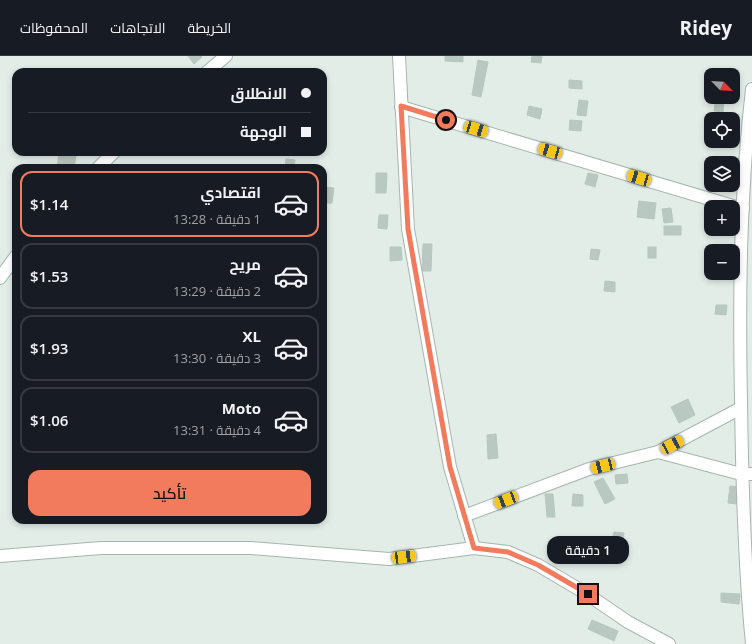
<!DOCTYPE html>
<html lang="ar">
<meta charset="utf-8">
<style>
body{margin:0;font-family:"Open Sans",Cairo,sans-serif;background:#20242c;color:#f1f3f6;direction:rtl;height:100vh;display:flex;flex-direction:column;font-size:15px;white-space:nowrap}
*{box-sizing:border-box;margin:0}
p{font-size:13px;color:#9ea1a6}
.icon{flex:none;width:22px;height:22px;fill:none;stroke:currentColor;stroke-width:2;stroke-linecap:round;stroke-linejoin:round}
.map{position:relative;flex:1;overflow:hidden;direction:ltr}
.sheet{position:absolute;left:12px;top:108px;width:315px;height:360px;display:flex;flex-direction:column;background:#171b24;border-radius:12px;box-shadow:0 2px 6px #0003;direction:rtl}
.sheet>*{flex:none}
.top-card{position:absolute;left:12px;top:12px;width:315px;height:88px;border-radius:12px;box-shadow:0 2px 6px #0003;direction:rtl;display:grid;align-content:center;height:88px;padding:0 16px;background:#171b24}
.needle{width:26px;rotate:115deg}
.fabs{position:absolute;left:704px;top:12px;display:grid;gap:8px}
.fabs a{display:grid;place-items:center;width:36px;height:36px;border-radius:8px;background:#171b24;box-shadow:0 2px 6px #0003;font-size:20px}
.end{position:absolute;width:18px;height:18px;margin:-9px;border:5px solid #f27b5d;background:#111;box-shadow:0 0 0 2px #111}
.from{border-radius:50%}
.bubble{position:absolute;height:28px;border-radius:12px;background:#171b24;box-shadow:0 2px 6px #0003;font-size:13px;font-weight:600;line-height:28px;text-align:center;direction:rtl}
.car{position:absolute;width:12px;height:24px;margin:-12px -6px;border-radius:5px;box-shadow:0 0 3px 1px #0007;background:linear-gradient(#f5c518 24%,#345 0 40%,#f5c518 0 76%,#345 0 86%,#f5c518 0)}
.top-card b{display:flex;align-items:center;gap:14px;height:38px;font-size:15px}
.top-card b+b{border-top:1px solid #363941}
.top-card i{width:10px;height:10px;background:#f1f3f6}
ul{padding:7px 0 0;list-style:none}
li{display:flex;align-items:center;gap:12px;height:66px;margin:0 8px 6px;padding:0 8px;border:2px solid #363941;border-radius:12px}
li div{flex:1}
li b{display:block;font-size:15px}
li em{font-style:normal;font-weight:600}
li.current{border-color:#f27b5d}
li>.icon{width:36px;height:36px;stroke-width:1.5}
.button{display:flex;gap:8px;margin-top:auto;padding:8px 16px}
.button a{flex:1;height:46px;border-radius:12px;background:#f27b5d;color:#111;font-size:16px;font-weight:600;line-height:46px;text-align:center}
header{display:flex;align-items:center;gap:24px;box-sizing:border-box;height:56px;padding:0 20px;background:#171b24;border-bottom:1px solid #363941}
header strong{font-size:19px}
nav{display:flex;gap:22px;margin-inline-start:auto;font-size:14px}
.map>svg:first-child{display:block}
.building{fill:#b9c8c1;stroke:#b6c7bf}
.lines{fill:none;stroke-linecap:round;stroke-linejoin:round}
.minor-casing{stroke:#a6b5af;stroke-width:14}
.minor{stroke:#fff;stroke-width:12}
.route{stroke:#f27b5d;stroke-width:5}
</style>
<header>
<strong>Ridey</strong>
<nav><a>الخريطة</a><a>الاتجاهات</a><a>المحفوظات</a></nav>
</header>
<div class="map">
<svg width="752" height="588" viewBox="0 0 752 588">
<rect width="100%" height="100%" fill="#e3ede8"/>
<g class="building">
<polygon points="188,0 201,0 202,1 194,8"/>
<polygon points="445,0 463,0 463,6 445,5"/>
<polygon points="532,0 542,0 541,7 531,6"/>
<polygon points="478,4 488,6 481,41 472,39"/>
<polygon points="569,24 582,25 582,33 569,32"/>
<polygon points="716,41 724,41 723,56 714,55"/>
<polygon points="579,44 588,45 586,60 577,59"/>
<polygon points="529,50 542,53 540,63 527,59"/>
<polygon points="570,64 582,65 581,75 569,74"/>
<polygon points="59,97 76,99 74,112 57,112"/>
<polygon points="286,103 295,104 294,112 285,112"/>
<polygon points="376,117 387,117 386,137 376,137"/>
<polygon points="588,117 598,119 595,131 585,128"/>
<polygon points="324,131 334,132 332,147 323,147"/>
<polygon points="639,145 656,147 654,163 637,161"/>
<polygon points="671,152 673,166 664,167 662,153"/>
<polygon points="379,159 388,159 387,173 378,172"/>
<rect x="664" y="170" width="17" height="9"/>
<polygon points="423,188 432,188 431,215 422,215"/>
<polygon points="390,191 401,191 402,204 390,205"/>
<rect x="648" y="191" width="8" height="11"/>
<polygon points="591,193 600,194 598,204 590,203"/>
<polygon points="605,225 615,226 615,236 604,235"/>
<polygon points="716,249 727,249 726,259 715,258"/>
<polygon points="688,343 695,359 679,367 671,351"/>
<polygon points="496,378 498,402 488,403 487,379"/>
<polygon points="627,418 628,427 616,428 615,419"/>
<polygon points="603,422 615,443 605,448 594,426"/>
<polygon points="730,430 740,431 737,448 728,447"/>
<polygon points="545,438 553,438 555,461 547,461"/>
<polygon points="573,438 583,439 583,450 572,450"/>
<polygon points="614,476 624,477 622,487 612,485"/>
<polygon points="721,537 740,538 739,548 721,546"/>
<polygon points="592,564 618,575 614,585 588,573"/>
</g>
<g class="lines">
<g class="minor-casing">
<g id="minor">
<polyline points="399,0 408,173 450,411 474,492"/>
<polyline points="207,16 226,0"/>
<polyline points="401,51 743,153"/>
<polyline points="98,112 114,96"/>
<polyline points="0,222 16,200"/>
<polyline points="658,396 741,352"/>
<polyline points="464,460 589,413 658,396 741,418 752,418"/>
<polyline points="0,500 101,492 251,492 389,503 474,492 508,496 538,509 587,538 628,566 669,588"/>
<path d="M752,588C744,507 742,425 741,344C739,240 740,136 752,33"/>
</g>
</g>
<use href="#minor" class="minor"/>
</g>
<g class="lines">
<polyline class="route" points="446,64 401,50 408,173 450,411 474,492 508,496 538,509 588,538"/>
</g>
</svg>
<div class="fabs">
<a><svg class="needle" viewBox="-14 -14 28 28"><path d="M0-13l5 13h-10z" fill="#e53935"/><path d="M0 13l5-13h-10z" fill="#9ea1a6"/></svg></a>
<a><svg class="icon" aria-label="locate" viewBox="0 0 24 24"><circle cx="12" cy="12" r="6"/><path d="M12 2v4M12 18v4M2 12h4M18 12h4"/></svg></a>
<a><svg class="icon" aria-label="layers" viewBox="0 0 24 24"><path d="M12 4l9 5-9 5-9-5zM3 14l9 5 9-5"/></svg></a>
<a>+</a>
<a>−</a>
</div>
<i class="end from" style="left:446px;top:64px"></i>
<i class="end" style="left:588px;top:538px"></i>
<div class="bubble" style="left:547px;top:480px;width:82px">1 دقيقة</div>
<i class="car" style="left:476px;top:73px;rotate:107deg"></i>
<i class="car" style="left:550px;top:95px;rotate:286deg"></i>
<i class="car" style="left:639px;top:122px;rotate:287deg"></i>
<i class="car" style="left:672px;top:389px;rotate:62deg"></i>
<i class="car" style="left:603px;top:410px;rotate:256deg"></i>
<i class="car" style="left:506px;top:444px;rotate:249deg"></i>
<i class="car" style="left:404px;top:501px;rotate:83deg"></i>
<div class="top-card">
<b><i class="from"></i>الانطلاق</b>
<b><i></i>الوجهة</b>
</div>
<section class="sheet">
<ul>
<li class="current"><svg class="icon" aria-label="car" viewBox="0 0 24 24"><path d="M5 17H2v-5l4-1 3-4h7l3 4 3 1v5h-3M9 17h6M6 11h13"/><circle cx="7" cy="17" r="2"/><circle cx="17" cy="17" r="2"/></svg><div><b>اقتصادي</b><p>1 دقيقة · 13:28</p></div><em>$1.14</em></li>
<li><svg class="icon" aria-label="car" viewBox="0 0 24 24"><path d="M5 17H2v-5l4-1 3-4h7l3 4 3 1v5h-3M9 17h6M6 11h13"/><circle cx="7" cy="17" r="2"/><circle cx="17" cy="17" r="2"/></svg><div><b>مريح</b><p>2 دقيقة · 13:29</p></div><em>$1.53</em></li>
<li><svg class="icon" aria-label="car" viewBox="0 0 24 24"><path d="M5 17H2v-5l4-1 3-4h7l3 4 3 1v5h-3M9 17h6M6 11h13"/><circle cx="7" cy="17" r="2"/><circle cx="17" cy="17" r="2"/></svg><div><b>XL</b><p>3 دقيقة · 13:30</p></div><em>$1.93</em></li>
<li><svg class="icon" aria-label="car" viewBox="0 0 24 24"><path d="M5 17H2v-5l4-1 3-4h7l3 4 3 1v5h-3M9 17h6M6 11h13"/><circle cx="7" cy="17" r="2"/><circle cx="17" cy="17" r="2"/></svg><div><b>Moto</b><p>4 دقيقة · 13:31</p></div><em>$1.06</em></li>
</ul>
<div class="button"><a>تأكيد</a></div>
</section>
</div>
